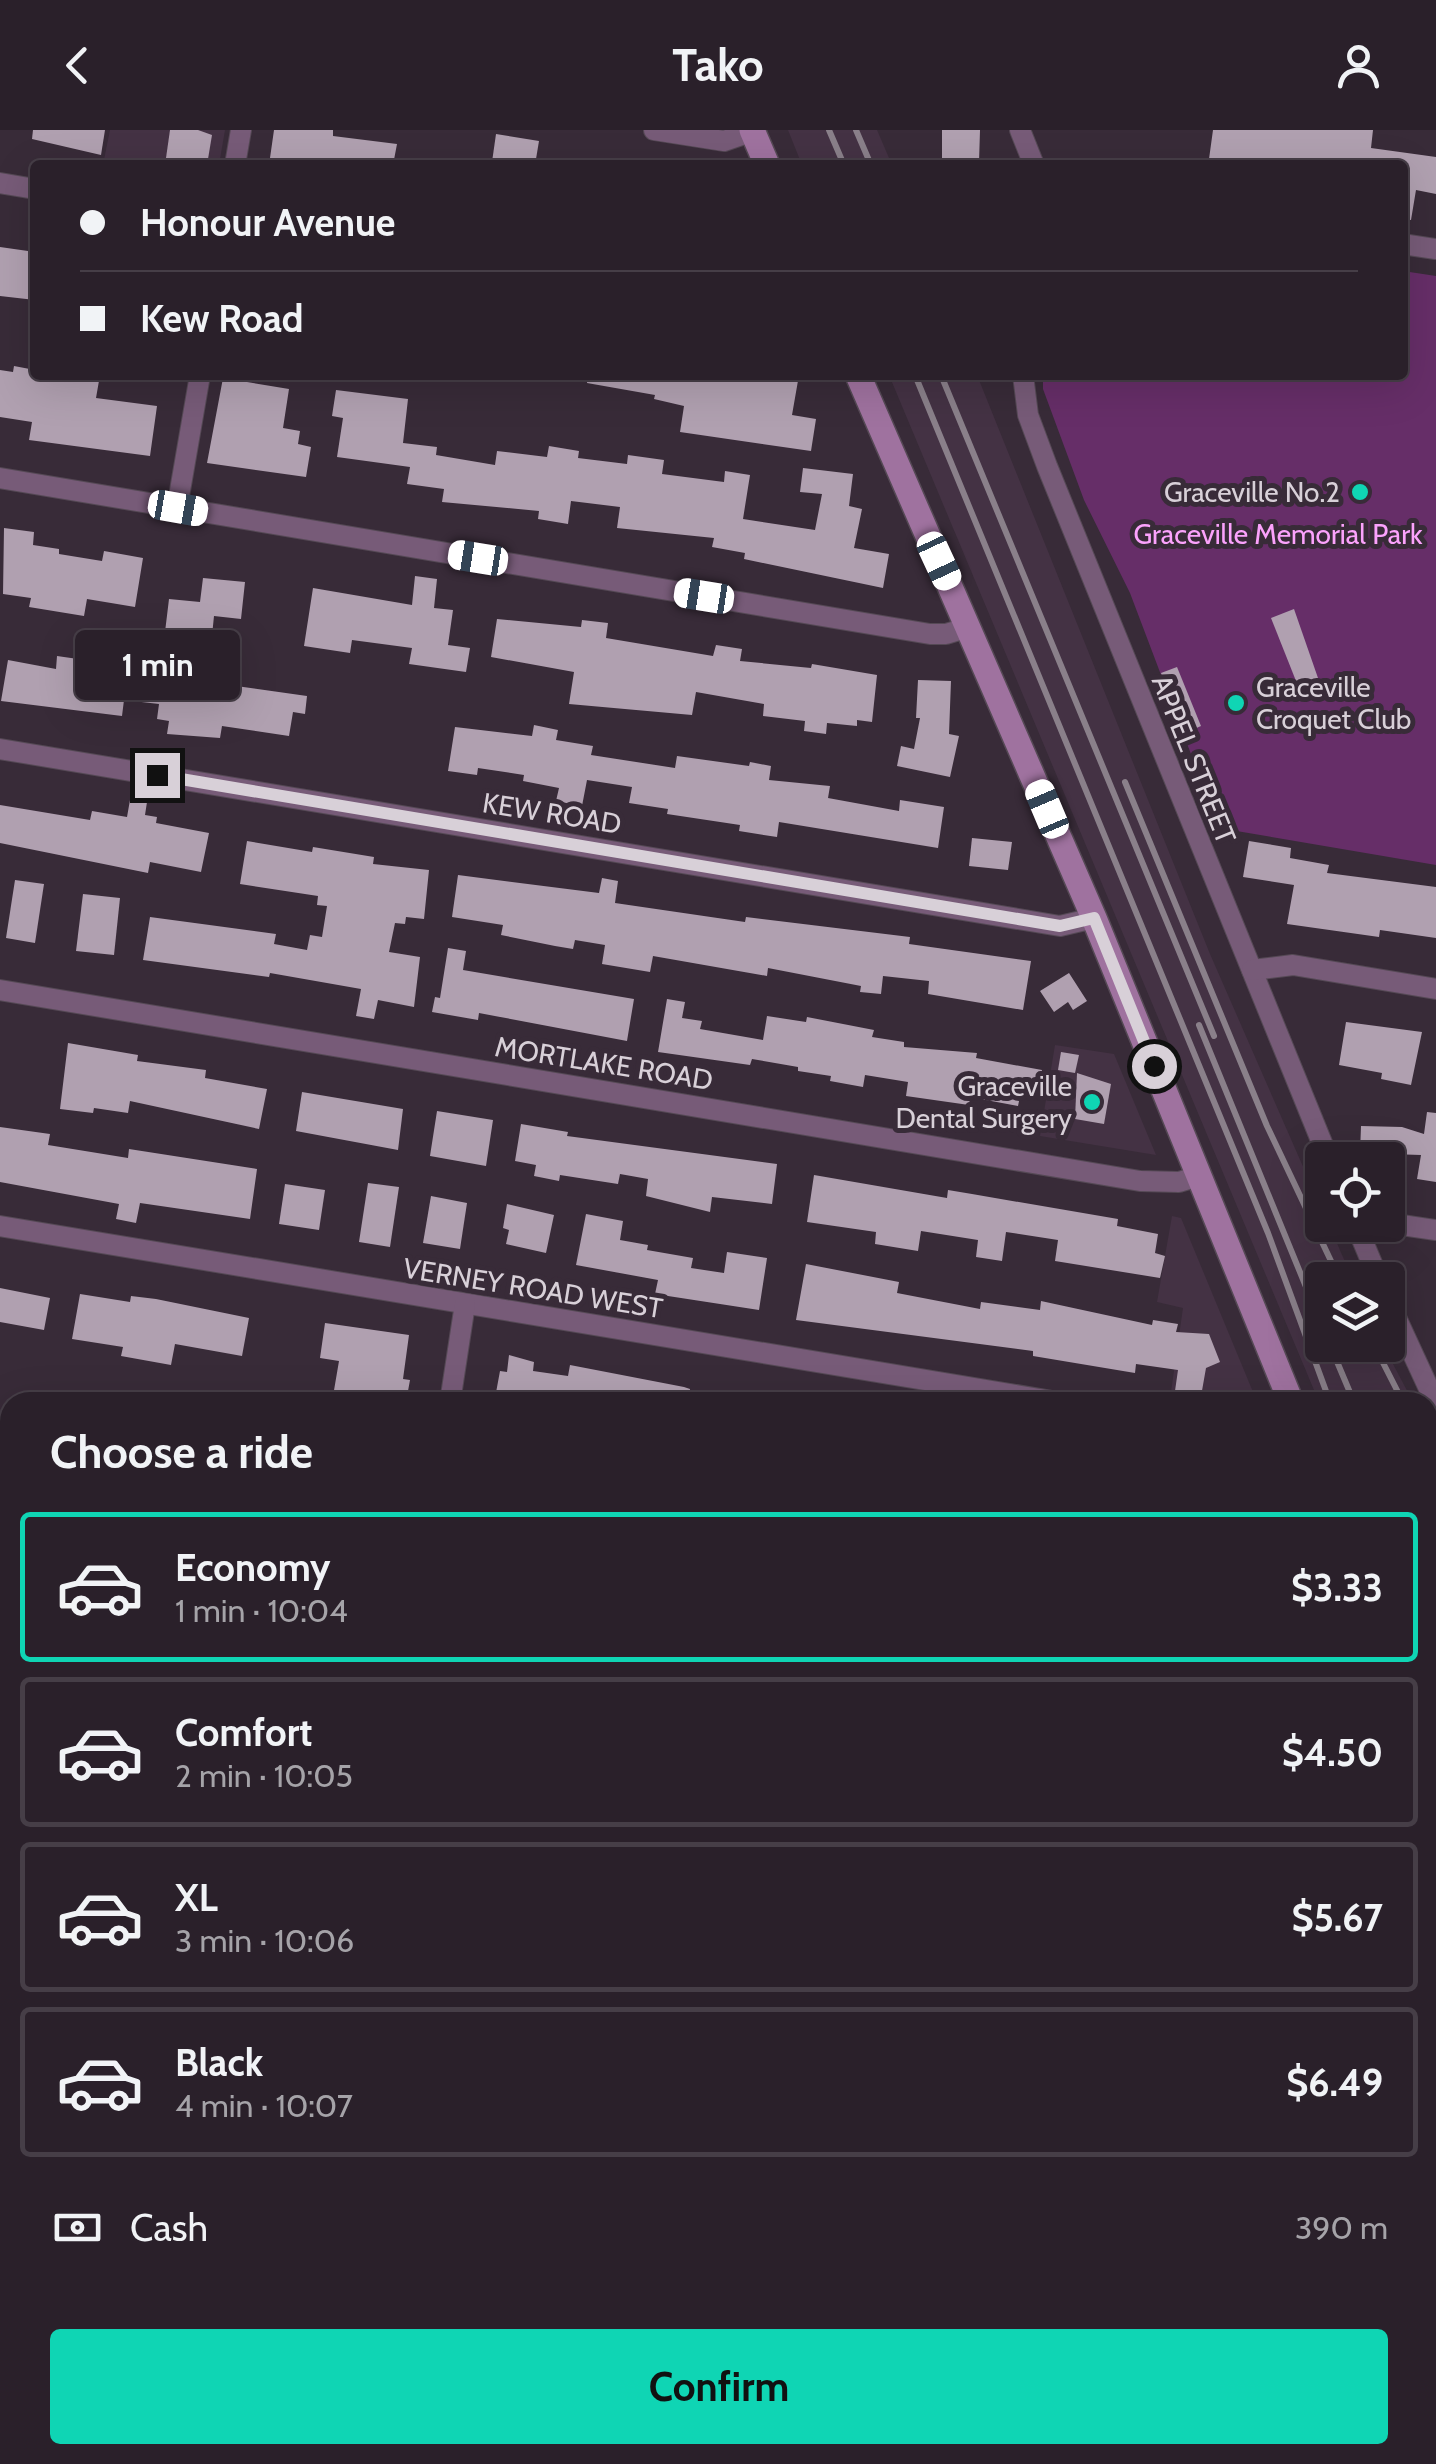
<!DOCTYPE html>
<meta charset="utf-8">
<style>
body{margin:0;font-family:Cabin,sans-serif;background:#362d36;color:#f1f3f6;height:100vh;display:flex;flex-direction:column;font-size:38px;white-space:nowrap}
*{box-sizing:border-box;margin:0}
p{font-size:32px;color:#a5a3a8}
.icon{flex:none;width:55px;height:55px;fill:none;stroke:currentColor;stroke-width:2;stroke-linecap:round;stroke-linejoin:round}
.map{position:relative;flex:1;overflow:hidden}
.sheet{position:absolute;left:0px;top:1262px;width:1438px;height:1072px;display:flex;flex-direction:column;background:#2a202a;border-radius:30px 30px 0 0;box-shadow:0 10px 40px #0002,0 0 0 2px #463e47}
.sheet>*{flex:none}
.guide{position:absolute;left:30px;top:30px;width:1378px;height:220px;border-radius:10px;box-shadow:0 10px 40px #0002,0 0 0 2px #463e47;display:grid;align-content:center;height:220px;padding:0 50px;background:#2a202a}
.tools{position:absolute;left:1305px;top:1012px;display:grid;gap:20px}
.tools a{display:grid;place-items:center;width:100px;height:100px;border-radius:10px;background:#2a202a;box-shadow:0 10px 40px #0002,0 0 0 2px #463e47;font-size:50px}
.end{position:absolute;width:45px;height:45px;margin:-22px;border:12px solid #d8d0d8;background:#111;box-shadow:0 0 0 5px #111}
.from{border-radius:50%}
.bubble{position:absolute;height:70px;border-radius:10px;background:#2a202a;box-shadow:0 10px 40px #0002,0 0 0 2px #463e47;font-size:32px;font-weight:700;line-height:70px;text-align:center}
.car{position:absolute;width:30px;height:60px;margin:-30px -15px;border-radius:12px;box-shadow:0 0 8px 2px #0007;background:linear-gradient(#fff 24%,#345 0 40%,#fff 0 76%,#345 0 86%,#fff 0)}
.guide b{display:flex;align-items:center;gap:35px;height:95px;font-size:38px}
.guide b+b{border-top:2px solid #463e47}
.guide i{width:25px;height:25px;background:#f1f3f6}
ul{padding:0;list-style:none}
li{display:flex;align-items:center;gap:30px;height:150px;margin:0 20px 15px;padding:0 30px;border:5px solid #463e47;border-radius:10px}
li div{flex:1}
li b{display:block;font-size:38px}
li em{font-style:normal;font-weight:700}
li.on{border-color:#0fd5b4}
li>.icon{width:90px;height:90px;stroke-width:1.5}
h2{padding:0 50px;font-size:45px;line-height:120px}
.pay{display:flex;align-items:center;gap:25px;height:110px;padding:0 50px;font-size:38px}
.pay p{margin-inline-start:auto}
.button{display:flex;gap:20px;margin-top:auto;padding:20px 50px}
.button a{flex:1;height:115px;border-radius:10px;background:#0fd5b4;color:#111;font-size:40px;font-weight:700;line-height:115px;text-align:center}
header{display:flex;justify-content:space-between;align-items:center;height:130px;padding:0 50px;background:#2a202a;font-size:45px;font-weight:700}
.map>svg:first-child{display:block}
.built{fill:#443244}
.green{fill:#662e68}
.water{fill:#8c4c8e}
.building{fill:#b0a0b0}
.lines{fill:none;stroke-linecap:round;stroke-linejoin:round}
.minor-casing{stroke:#554955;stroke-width:22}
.secondary-casing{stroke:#554955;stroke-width:28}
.minor{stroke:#775b78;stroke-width:20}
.secondary{stroke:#9f729f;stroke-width:25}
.rail{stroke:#8a808a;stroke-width:6}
.route{stroke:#d8d0d8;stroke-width:12}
.poi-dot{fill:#0fd5b4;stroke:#382b38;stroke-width:4}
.labels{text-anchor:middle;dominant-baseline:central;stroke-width:10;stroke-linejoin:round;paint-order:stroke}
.poi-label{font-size:28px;fill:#d8d0d8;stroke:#382b38;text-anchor:end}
.park-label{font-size:28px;fill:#fba2fc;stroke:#382b38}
.street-label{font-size:28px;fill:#d8d0d8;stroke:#382b38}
</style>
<header><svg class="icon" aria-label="back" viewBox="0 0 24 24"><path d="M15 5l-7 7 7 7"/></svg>Tako<svg class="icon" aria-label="person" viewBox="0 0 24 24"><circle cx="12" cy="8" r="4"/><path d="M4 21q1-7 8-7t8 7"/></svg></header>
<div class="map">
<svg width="1436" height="2334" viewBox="0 0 1436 2334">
<rect width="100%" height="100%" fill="#382b38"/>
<g class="built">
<polygon points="110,0 225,0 219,35 103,35"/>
<polygon points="788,0 877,0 892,35 802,35"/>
<polygon points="889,245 977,245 1210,824 1322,1080 1322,1095 1329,1095 1353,1150 1322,1150 1322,1215 1383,1215 1413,1272 1319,1272"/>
<polygon points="1055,915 1114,924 1156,1025 1040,1006"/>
<polygon points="1172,1086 1181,1088 1253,1262 1251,1272 1170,1269 1183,1178 1157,1172"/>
<polygon points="1428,1302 1436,1319 1436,1562 1428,1541"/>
<polygon points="1428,1674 1436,1695 1436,1761 1428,1760"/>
<polygon points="1428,1811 1436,1813 1436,2038 1428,2036"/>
</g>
<g class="green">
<polygon points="1403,141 1436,146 1436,735 1219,698 1130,463 1084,370 1043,259 1043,245 1402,245"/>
<polygon points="1280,2325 1425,2325 1424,2334 1278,2334"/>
</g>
<polygon class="water" points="0,2090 10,2117 10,2325 107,2325 112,2334 0,2334"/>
<g class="building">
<polygon points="33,0 105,0 101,25 32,9"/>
<polygon points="170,0 198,0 212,5 207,35 165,35"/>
<polygon points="274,0 333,0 333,6 397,14 393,35 269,35"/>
<polygon points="942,0 980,0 979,32 942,31"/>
<polygon points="1213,0 1373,0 1371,18 1436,27 1436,64 1416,60 1411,90 1402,89 1402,35 1246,35 1209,29"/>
<polygon points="496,4 539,11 535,35 492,32"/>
<polygon points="0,117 35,122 35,170 0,166"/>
<polygon points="14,236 35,240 35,245 73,250 74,245 100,245 96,268 157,276 150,326 29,310 32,292 0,287 0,240 13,242"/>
<polygon points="588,245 799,245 792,285 816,289 811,321 680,302 684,276 654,269 655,265 587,253"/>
<polygon points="223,248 289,259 283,298 300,301 298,314 311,317 306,347 207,333"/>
<polygon points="336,260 408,269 403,313 437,317 436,325 495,335 497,321 547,327 549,316 579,321 578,328 627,334 628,325 664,330 662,344 724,352 725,341 750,345 743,389 815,400 822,364 800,362 803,338 853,344 849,376 862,379 854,418 889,424 883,458 744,429 745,423 712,417 714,408 617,398 620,377 571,371 568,394 538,389 539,381 442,372 444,359 407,354 410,337 337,327 343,288 332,286"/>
<polygon points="4,398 34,402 33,415 59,419 59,424 102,431 104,421 143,428 135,477 87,469 84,486 29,477 31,468 3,464"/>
<polygon points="415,446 437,449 434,478 453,480 448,515 470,518 466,542 409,534 412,518 352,510 350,523 304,516 313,458 412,475"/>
<polygon points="203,448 245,452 241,489 214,486 208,545 230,548 229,555 307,566 305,584 293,582 289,606 222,596 220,608 167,604 169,591 157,589 159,574 124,570 122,586 1,571 8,530 56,539 57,526 85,530 83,539 129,545 130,538 145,540 150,500 165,502 169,469 200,472"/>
<polygon points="1294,479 1318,548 1298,556 1271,488"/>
<polygon points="497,489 581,497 582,490 608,493 606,508 713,526 716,515 742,519 740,531 811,538 812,534 877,545 872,592 857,590 857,596 827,593 826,604 804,601 805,591 763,586 764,574 696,562 692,585 569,574 574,542 491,527"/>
<polygon points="1177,537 1201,596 1185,603 1161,543"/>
<polygon points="918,550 951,551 949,604 959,606 950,647 897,636 901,616 914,619 920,588 916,588"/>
<polygon points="534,595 558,600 556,610 593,616 591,625 675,638 677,626 749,636 750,632 771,636 769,650 830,656 828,668 899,681 900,670 944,677 938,718 779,692 777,707 739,701 740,695 667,684 668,679 629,673 632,657 587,650 582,676 556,671 559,658 523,651 524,645 478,638 477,645 448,641 455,597 532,606"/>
<polygon points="130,670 147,672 145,685 157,687 156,693 209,703 201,742 150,732 148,743 0,713 0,675 90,690 92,681 127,687"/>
<polygon points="972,708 1012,712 1008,740 969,736"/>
<polygon points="247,711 312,722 313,717 374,727 373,734 429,740 424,789 406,787 405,794 395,793 389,822 420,827 414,877 378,870 374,889 356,886 361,859 270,843 269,847 143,830 150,787 276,804 274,814 307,820 310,805 322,807 327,776 317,775 318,766 240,754"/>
<polygon points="1249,711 1291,718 1290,728 1329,735 1327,743 1436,757 1436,808 1380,800 1379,807 1287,794 1294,755 1243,747"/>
<polygon points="458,745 599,763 602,748 618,751 615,773 745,792 746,787 910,807 909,814 1031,831 1023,880 928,864 929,851 883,846 881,864 860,862 861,856 768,838 767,846 653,826 650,842 602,834 605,815 575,810 573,819 555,816 501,805 503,795 452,787"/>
<polygon points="15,750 44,754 35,813 6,808"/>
<polygon points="83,764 120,768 114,825 76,821"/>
<polygon points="448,818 466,821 463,840 634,869 627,911 479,883 478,890 432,882 435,867 440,868"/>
<polygon points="1069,843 1087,871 1073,880 1068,872 1054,882 1040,861"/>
<polygon points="667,869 685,872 682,888 702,891 700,899 763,910 767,886 806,892 807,887 874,900 872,907 904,912 904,917 977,923 976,928 1042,940 1038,960 1022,957 1018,976 970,967 969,975 906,966 908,952 865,945 863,957 830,951 831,946 798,941 798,937 752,929 750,935 658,922"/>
<polygon points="1346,892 1422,902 1411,955 1381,949 1382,943 1339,935"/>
<polygon points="68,913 138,925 137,931 206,940 205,948 267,959 259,999 130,971 128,983 94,978 93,983 60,979"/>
<polygon points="1061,922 1079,925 1075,943 1058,940"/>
<polygon points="1077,943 1111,954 1104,994 1075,989"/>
<polygon points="302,962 403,979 398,1020 296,1001"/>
<polygon points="437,981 493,990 486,1036 430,1026"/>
<polygon points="1427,982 1436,983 1436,1052 1417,1049 1421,1025 1360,1023 1361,996 1402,997 1424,1004"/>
<polygon points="521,994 568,1002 567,1006 777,1034 772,1074 712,1067 710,1082 646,1066 648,1049 620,1044 618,1054 560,1045 559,1051 534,1046 536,1035 515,1031"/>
<polygon points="0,997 50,1004 48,1015 128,1028 129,1019 257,1039 250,1089 140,1073 136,1093 116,1089 119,1074 0,1052"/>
<polygon points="814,1045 947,1068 948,1060 972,1064 1118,1089 1117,1096 1158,1104 1155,1123 1165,1126 1160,1148 1055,1131 1058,1110 1006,1102 1002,1131 976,1127 978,1110 921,1101 918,1121 875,1114 876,1102 807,1092"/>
<polygon points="368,1053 399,1057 390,1117 359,1112"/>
<polygon points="285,1054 325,1060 319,1100 279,1094"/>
<polygon points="431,1066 467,1073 460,1119 423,1113"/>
<polygon points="507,1074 554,1085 546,1123 506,1114 509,1100 503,1098"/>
<polygon points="586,1084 623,1091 620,1110 648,1115 647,1120 693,1128 691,1138 724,1143 727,1122 767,1128 759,1180 655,1164 658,1150 576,1135"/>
<polygon points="806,1134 899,1152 897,1163 980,1179 981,1172 1040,1180 1041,1171 1152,1195 1153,1190 1178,1194 1176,1202 1209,1204 1220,1232 1206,1238 1200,1272 1174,1268 1178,1240 1136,1234 1135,1243 1033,1226 1033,1221 796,1190"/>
<polygon points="0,1158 50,1168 44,1200 0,1192"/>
<polygon points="80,1164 130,1172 131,1166 156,1169 249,1188 242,1226 175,1214 171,1235 121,1226 123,1217 72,1209"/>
<polygon points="325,1193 409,1205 403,1249 410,1250 406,1272 332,1272 339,1231 320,1228"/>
<polygon points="509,1225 534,1232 533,1241 568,1246 570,1235 684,1257 690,1259 689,1272 502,1272 495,1268 500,1241 507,1242"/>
</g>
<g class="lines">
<g class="minor-casing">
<g id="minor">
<polyline points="654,0 724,11 753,1"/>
<polyline points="1020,0 1034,35"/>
<polyline points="235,35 241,0"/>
<polyline points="0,53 35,59"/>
<polyline points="1402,114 1436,119"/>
<polyline points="1023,245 1028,285 1047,336 1329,1030"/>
<polyline points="0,348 930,504 946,504 969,497"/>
<polyline points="177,378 200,245"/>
<polyline points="0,619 1060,796 1094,788"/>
<polyline points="1252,840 1293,835 1436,859"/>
<polyline points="0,860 1140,1051 1179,1052 1199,1046"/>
<polyline points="1388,1093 1436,1100"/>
<polyline points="1356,1095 1379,1150"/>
<polyline points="0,1096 1058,1272"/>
<polyline points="1388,1170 1436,1274"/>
<polyline points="450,1272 465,1174"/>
<polyline points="1428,1780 1436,1782"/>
<polyline points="1428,2209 1436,2210"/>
<polyline points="465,2325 466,2334"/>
<polyline points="447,2334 450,2325"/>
<polyline points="1104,2334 1105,2325"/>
</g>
</g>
<g class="secondary-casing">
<g id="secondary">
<polyline points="752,0 767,35"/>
<polyline points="858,245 1094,788 1291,1272"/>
<polyline points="1428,1611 1436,1632"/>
</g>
</g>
<use href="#minor" class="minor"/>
<use href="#secondary" class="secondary"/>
<g class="rail">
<polyline points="829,0 844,35"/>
<polyline points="856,0 871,35"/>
<polyline points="915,245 1268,1103 1330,1272"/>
<polyline points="941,245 1214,906"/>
<polyline points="1125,652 1267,996 1340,1150"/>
<polyline points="1199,895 1322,1196"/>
<polyline points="1330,1215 1354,1272"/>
<polyline points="1374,1215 1403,1272"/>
<polyline points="1428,1323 1436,1340"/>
<polyline points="1428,1424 1436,1445"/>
<polyline points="1428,1449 1436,1470"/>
<polyline points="1428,1519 1436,1537"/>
</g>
</g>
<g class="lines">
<polyline class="route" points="157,645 1060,796 1094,788 1154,936"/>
</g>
<g class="poi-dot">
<circle cx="1360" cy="362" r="10"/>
<circle cx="1236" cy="573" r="10"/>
<circle cx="1092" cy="972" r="10"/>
</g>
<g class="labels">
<g class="poi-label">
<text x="1340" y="362">Graceville No.2</text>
<text x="1256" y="557" text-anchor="start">Graceville<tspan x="1256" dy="32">Croquet Club</tspan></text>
<text x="1072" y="956">Graceville<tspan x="1072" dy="32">Dental Surgery</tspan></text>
</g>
<g class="park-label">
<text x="1278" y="404">Graceville Memorial Park</text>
</g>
<g class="street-label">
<text transform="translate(1194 629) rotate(68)">APPEL STREET</text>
<text transform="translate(552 683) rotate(9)">KEW ROAD</text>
<text transform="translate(604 933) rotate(9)">MORTLAKE ROAD</text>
<text transform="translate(533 1158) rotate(9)">VERNEY ROAD WEST</text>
</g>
</g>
</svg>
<div class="tools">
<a><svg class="icon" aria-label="locate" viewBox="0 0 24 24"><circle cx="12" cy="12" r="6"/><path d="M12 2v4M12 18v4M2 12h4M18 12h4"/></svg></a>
<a><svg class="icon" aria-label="layers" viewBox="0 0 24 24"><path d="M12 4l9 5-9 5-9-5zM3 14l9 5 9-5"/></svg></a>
</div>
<i class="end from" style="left:1154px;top:936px"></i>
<i class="end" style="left:157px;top:645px"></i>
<div class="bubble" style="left:75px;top:500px;width:165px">1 min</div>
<i class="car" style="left:178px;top:378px;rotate:100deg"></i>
<i class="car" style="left:478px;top:428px;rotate:279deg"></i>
<i class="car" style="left:939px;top:431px;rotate:155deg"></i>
<i class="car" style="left:704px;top:466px;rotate:279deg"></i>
<i class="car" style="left:1047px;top:679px;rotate:337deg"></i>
<div class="guide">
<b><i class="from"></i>Honour Avenue</b>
<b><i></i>Kew Road</b>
</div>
<section class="sheet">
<h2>Choose a ride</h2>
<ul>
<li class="on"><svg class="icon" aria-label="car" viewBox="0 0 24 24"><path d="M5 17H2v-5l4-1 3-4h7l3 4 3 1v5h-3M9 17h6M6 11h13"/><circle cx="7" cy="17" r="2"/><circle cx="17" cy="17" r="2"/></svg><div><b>Economy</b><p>1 min · 10:04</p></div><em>$3.33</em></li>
<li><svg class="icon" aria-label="car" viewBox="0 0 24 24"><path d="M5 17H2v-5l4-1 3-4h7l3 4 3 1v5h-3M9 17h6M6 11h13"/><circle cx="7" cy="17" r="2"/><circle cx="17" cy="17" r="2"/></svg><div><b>Comfort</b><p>2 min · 10:05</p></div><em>$4.50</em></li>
<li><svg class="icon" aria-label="car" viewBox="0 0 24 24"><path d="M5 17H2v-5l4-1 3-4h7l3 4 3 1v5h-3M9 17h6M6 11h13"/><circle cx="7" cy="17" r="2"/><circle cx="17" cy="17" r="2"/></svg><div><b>XL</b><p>3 min · 10:06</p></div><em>$5.67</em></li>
<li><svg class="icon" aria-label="car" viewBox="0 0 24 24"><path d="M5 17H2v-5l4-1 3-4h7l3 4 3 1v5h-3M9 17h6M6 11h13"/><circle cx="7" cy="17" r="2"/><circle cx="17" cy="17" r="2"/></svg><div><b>Black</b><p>4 min · 10:07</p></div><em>$6.49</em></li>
</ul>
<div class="pay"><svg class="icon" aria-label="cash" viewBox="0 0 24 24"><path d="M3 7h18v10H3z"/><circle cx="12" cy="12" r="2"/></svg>Cash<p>390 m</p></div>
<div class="button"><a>Confirm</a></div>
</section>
</div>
